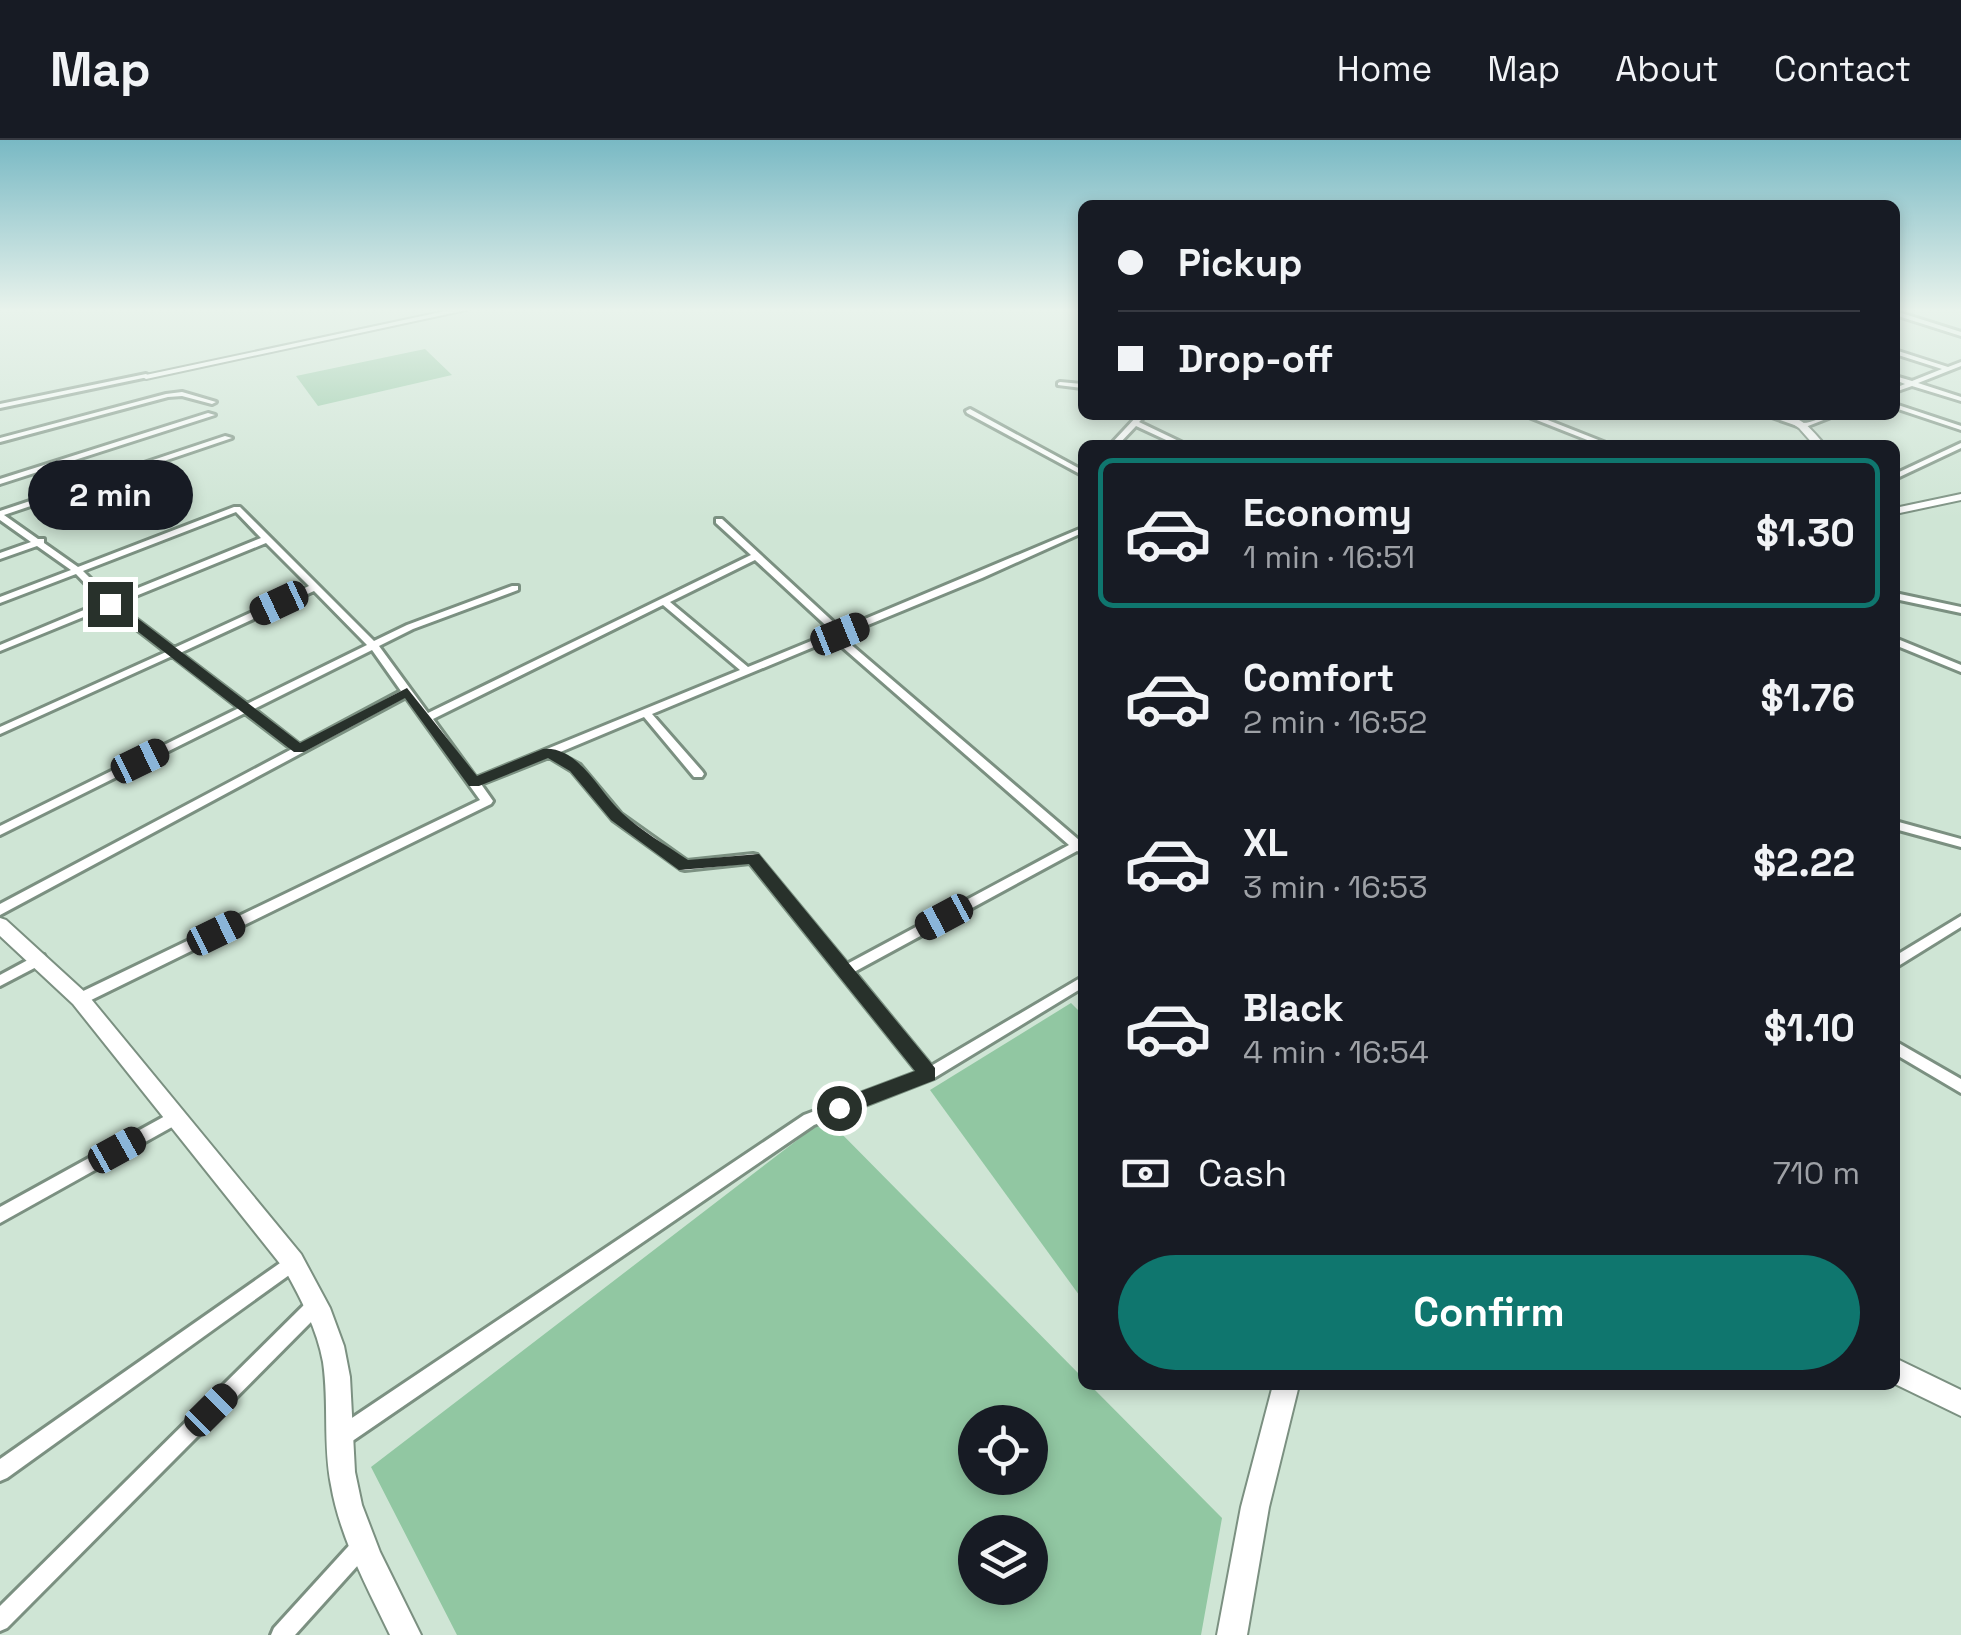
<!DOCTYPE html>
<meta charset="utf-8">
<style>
body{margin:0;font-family:"Space Grotesk",sans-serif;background:#20242c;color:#f1f3f6;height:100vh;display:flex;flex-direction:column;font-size:38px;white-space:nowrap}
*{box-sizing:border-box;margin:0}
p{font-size:32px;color:#9ea1a6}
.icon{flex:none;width:55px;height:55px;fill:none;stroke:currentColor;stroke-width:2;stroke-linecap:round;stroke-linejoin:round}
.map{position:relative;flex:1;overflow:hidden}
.drawer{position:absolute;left:1078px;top:300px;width:822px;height:950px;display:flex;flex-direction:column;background:#171b24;border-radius:15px;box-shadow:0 5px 15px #0003}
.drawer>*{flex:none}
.hud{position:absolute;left:1078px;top:60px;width:822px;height:220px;border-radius:15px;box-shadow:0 5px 15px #0003;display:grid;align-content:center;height:220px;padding:0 40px;background:#171b24}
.controls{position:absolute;left:958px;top:1265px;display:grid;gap:20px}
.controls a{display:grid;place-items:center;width:90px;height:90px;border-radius:50%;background:#171b24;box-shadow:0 5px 15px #0003;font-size:50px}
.end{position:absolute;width:45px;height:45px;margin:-22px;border:12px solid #28312b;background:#fff;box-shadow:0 0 0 5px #fff}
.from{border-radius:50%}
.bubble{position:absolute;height:70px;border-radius:35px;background:#171b24;box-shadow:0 5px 15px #0003;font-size:32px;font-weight:700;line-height:70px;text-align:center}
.car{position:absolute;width:30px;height:60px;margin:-30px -15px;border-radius:12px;box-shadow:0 0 8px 2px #0007;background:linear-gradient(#222 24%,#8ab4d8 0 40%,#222 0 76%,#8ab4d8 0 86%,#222 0)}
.hud b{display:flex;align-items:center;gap:35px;height:95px;font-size:38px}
.hud b+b{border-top:2px solid #363941}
.hud i{width:25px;height:25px;background:#f1f3f6}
ul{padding:18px 0 0;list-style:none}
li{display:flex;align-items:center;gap:30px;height:150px;margin:0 20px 15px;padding:0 20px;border:5px solid transparent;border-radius:15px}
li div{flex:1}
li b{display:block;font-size:38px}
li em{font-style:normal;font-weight:700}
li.current{border-color:#0f766e}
li>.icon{width:90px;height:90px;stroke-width:1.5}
.pay{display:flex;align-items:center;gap:25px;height:110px;padding:0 40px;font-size:38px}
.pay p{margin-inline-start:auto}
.action{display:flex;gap:20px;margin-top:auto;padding:20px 40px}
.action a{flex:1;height:115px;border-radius:60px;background:#0f766e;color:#fff;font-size:40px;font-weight:700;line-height:115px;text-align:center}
header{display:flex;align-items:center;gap:60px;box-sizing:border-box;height:140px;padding:0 50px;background:#171b24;border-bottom:2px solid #363941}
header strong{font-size:48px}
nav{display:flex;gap:55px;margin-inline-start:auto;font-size:35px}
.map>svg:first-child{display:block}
.green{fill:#91c7a2;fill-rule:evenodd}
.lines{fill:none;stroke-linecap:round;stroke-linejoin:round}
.street-casing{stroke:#7b9081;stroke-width:6}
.secondary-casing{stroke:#7b9081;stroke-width:4}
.street{fill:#fff;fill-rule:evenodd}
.secondary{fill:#fff;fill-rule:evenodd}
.route{fill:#28312b}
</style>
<header>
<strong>Map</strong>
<nav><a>Home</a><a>Map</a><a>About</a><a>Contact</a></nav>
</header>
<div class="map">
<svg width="1961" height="1495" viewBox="0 0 1961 1495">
<rect width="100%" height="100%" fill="#cfe5d5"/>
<g class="green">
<polygon points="425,209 452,235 318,266 296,236"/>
<polygon points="1071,863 1082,874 1082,1159 930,950"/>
<path d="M826,978L1082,1237V1245H1090L1222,1378L1201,1495H457L371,1327ZM975,1282H1030V1338H975ZM975,1392H1030V1448H975Z"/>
</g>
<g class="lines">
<g class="street-casing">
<g id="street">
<polygon points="1078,169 1082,169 1082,171 1079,170"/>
<polygon points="1895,171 1961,192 1961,196 1895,175"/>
<polygon points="1895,210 1948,227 1961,222 1961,226 1918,243 1961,257 1961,261 1912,246 1895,252 1895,248 1905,244 1895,240 1895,236 1912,241 1942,229 1895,214"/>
<polygon points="146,234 149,236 148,237 0,268 0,264"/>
<polygon points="1060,242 1082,244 1082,248 1058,245 1058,243"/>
<polygon points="182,252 216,262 212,264 182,256 168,257 0,302 0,298 166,254"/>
<polygon points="1895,264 1961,286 1961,290 1895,268"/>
<polygon points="970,269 1082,330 1082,335 967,273 966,271"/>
<polygon points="208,273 215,275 0,344 0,339"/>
<polygon points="1138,275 1146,275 1139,282 1187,305 1177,305 1136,286 1118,305 1110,305"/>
<polygon points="1524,275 1535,275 1611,305 1600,305"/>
<path d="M1766,275C1779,275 1789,282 1801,283C1812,284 1823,275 1836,275L1803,288Z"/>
<path d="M225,296L232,298L4,375L38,399H44V403L78,427L234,367H240L374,501L407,485L512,446H518V450L413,489L379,506L428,573L751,415L716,383V379H722L841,489L1082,388V393L982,438L841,496L1079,700L1082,699V713L1077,711L854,832L931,926L1082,837V848L934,938L814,985L348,1304L341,1306L334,1304L332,1297L334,1290L804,975L918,932L750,723L685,730L681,729L613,680L572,631L549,617L481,644L493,661L491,664L85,863L80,864L75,863L73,859L75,855L480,660L406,557L0,775V764L292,609L245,573L0,695V686L239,568L172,516L0,594V587L166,512L108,467L0,511V505L103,462L76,434L0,463V457L71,430L37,406L0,419V413L31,402L0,380V371ZM236,372L261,398L111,459L83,431ZM266,403L309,446L174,508L116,464ZM755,420L833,492L748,527L670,462ZM314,451L367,505L247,564L180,513ZM663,465L740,530L476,638L433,579ZM833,499L1069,705L847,824L757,715L753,714L687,721L621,674L580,625L558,613L644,577L694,637H702L704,634L702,631L652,574ZM372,510L401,551L300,605L254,569Z"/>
<polygon points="1961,303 1961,308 1895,339 1895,334"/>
<polygon points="1895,453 1961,467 1961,473 1895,459"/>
<polygon points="1895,498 1961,525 1961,532 1895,505"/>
<polygon points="1895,681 1961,699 1961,707 1895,689"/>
<polygon points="1961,776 1961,787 1895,828 1895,816"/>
<polygon points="39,814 44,815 46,819 44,823 0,846 0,835"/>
<polygon points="1895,901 1961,939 1961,953 1895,914"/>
<polygon points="176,970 181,972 184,977 181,982 0,1083 0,1067"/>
<polygon points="293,1114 299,1116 301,1122 299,1128 7,1338 0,1341 0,1319"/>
<polygon points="317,1155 323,1158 326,1164 323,1170 7,1488 0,1491 0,1466 311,1158"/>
<polygon points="362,1396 369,1399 372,1406 369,1413 295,1495 271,1495 274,1488 355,1399"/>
</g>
</g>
<g class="secondary-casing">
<g id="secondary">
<polygon points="455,169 471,169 146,239 141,236"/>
<path d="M1780,275C1801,275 1812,290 1825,305H1814L1799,288Z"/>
<polygon points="1961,354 1961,360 1895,374 1895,368"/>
<path d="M0,778L6,780L87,854L301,1114L330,1168L344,1206L350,1237L355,1332L362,1365L380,1412L421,1495H390C367,1447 340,1398 331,1345C323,1305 329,1263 323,1222C317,1189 301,1159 285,1130L73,864L0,796Z"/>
<polygon points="1895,1218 1961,1250 1961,1276 1895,1244"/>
<polygon points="1273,1245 1299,1245 1269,1367 1247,1495 1217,1495 1241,1367"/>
</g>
</g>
<use href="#street" class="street"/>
<use href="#secondary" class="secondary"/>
</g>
<linearGradient id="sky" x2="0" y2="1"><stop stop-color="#79b9c4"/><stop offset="0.45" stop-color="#e9f3ec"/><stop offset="1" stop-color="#e9f3ec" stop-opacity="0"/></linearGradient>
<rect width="1961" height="378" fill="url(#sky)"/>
<path class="route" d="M106,461H115L300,603L407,548L477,636L543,609C579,606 599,652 622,673C641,691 666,705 688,720L759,714L935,928V940L839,977L832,974V962L915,931L749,724L679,730L611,680L570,631L548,618L479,646H469L405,558L304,612H294L106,467Z"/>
</svg>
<div class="controls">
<a><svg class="icon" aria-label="locate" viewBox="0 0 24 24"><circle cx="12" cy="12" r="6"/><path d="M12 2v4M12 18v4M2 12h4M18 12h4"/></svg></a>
<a><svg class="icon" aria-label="layers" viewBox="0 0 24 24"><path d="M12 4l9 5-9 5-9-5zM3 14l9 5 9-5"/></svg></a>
</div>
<i class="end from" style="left:839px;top:968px"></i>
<i class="end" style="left:110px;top:464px"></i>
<div class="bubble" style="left:28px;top:320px;width:165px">2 min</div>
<i class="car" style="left:279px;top:463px;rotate:245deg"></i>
<i class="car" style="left:840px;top:494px;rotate:68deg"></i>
<i class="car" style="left:140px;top:621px;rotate:64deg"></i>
<i class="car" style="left:944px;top:777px;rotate:242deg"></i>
<i class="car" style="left:216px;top:793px;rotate:64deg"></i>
<i class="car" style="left:117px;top:1010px;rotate:61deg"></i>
<i class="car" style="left:211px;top:1270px;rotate:45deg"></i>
<div class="hud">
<b><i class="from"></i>Pickup</b>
<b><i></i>Drop-off</b>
</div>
<section class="drawer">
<ul>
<li class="current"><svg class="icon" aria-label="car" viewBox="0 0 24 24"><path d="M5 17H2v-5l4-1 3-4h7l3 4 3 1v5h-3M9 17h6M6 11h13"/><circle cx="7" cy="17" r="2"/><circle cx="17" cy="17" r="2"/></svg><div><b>Economy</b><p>1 min · 16:51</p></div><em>$1.30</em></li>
<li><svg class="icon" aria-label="car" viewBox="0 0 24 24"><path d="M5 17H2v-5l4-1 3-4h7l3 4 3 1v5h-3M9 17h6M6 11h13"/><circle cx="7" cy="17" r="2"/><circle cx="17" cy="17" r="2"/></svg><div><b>Comfort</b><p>2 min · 16:52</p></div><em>$1.76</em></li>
<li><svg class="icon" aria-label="car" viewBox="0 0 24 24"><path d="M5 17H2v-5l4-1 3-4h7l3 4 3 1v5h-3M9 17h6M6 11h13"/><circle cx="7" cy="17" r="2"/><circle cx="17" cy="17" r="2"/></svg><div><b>XL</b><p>3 min · 16:53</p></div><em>$2.22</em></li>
<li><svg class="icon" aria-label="car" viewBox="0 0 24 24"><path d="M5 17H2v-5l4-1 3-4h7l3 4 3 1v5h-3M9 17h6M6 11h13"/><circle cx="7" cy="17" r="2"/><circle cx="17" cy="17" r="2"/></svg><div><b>Black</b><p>4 min · 16:54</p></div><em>$1.10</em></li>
</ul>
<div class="pay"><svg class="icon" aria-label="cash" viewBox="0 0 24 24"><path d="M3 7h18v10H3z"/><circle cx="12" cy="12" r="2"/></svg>Cash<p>710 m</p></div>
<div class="action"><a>Confirm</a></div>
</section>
</div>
